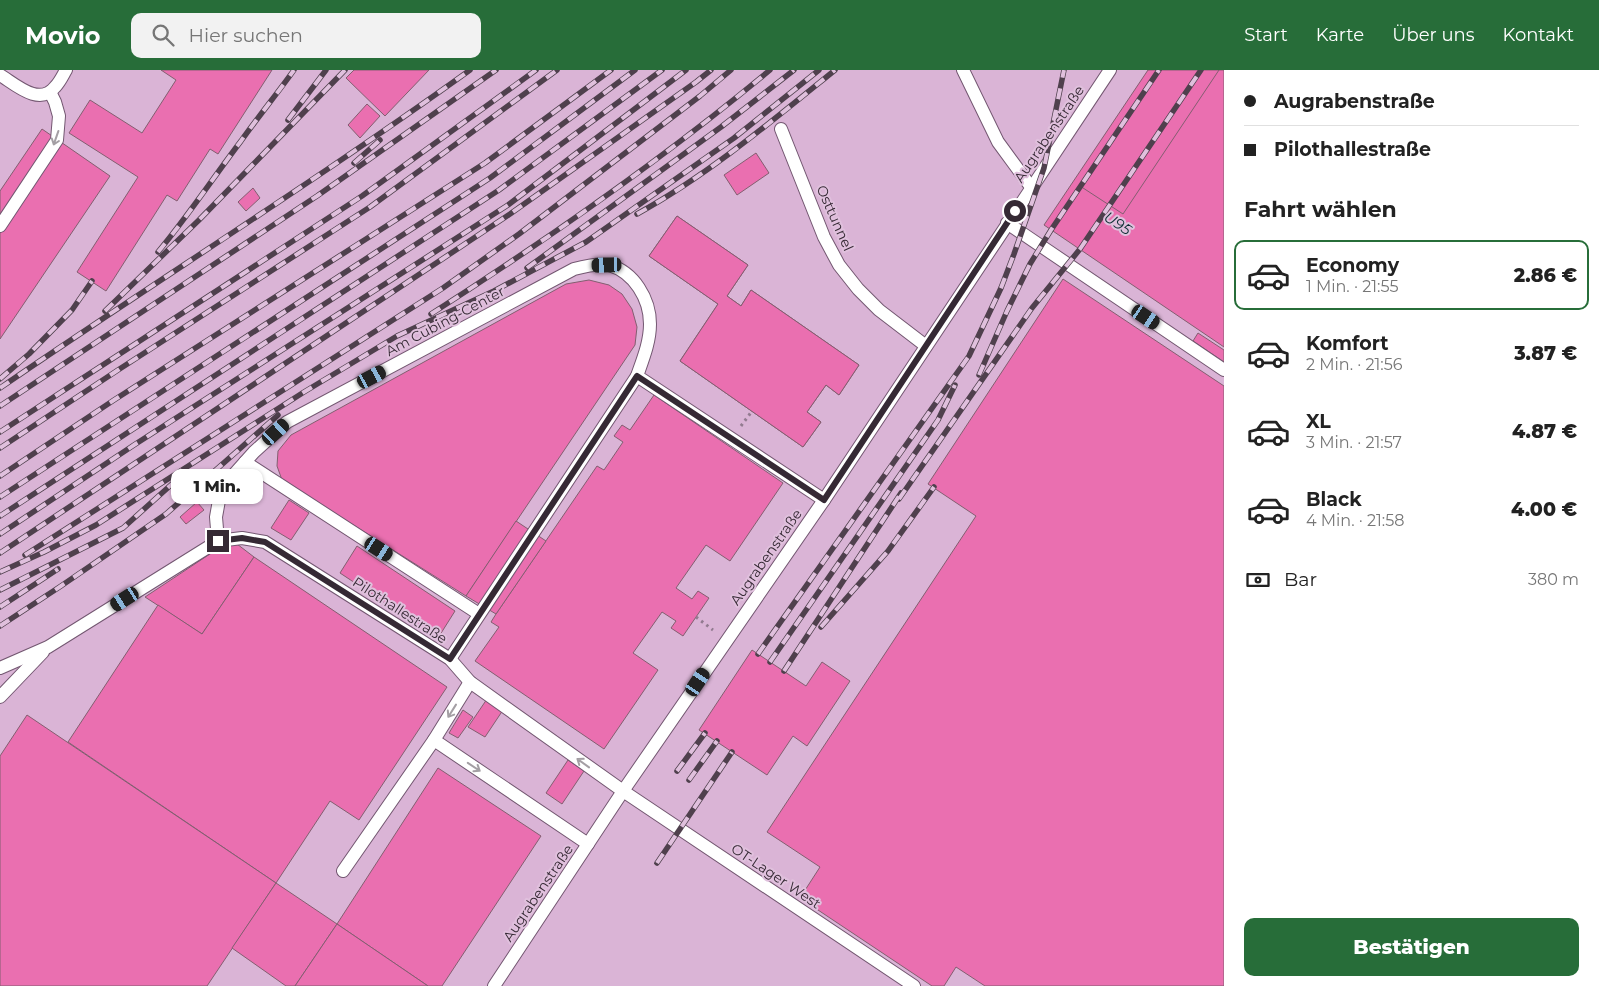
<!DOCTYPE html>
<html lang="de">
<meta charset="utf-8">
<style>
body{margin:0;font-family:Montserrat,sans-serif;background:#f2f2f2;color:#222;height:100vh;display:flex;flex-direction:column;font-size:19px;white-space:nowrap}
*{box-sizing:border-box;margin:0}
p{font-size:16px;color:#767676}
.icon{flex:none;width:28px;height:28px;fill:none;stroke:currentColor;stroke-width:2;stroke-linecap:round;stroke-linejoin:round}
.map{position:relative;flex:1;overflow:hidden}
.panel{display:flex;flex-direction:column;background:#fff;width:375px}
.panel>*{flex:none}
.guide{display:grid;align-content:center;height:110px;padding:0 20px;background:#fff}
.end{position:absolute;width:22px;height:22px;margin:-11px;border:6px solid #352934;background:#fff;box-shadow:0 0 0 2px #fff}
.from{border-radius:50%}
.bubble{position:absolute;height:35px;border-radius:10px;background:#fff;box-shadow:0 1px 4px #0004;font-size:16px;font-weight:800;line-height:35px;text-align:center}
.car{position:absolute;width:15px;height:30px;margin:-15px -8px;border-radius:6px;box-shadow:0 0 4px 1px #0007;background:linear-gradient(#222 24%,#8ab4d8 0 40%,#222 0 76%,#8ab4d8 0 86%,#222 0)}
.guide b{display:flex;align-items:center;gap:18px;height:48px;font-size:19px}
.guide b+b{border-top:1px solid #e0e0e0}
.guide i{width:12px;height:12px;background:#222}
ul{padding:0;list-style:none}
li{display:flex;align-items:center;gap:15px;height:70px;margin:0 10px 8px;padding:0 10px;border:2px solid transparent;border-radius:10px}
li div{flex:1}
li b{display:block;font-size:19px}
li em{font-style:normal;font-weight:800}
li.on{border-color:#276d39}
li>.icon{width:45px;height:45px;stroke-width:1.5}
h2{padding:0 20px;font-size:22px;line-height:60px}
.pay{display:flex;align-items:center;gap:12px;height:55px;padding:0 20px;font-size:19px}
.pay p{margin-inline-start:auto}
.button{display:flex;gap:10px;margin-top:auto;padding:10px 20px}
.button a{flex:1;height:58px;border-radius:10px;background:#276d39;color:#fff;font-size:20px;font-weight:800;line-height:58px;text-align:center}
header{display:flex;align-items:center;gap:30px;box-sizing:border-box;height:70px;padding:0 25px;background:#276d39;color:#fff}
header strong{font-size:24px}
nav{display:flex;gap:28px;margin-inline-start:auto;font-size:18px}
.search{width:350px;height:45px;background:#f2f2f2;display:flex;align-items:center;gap:12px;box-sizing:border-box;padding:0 18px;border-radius:10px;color:#767676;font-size:19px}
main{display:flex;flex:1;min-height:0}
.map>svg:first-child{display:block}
.built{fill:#dab4d6}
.building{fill:#ea6fb0;stroke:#835e70;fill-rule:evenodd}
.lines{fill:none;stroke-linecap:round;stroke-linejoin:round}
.lane-casing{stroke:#735771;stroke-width:14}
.path{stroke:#927b90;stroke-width:3;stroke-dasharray:2.5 4;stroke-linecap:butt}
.lane{stroke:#fff;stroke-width:12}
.rail-casing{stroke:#4f404d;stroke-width:5.5}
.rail{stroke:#e0c0dd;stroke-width:4;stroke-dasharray:11;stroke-linecap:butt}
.oneway{stroke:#a49fa4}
.route{stroke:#352934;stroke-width:6}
.labels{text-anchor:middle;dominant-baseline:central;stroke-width:4;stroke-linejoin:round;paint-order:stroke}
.street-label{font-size:14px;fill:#352934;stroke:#e0c0dd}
.water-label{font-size:15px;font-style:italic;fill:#0f3035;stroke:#e0c0dd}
</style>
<header>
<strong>Movio</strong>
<div class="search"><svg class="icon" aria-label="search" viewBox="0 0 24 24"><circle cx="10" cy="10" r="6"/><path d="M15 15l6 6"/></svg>Hier suchen</div>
<nav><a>Start</a><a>Karte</a><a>Über uns</a><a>Kontakt</a></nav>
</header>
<main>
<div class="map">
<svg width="1224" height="916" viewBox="0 0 1224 916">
<rect width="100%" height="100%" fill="#e0c0dd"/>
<rect class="built" x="0" y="0" width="1224" height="916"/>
<g class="building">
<polygon points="161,0 272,0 218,84 210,79 177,131 167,125 106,221 77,202 138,107 69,63 90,30 142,63 176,10"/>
<polygon points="354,0 429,0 385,46 346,8"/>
<polygon points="1148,0 1224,0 1224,277 1044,155"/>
<polygon points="1157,0 1219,0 1123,144 1080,116"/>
<polygon points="367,34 380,46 360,68 348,55"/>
<polygon points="42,59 110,106 0,269 0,121"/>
<polygon points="756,83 769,103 737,125 724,105"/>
<polygon points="253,118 260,128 246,141 238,132"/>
<path d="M677,146L748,195L727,226L741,236L751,220L859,295L839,325L826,315L807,342L821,352L803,377L680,291L718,234L649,186ZM761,266L796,291L776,319L741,295Z"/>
<polygon points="677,146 748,195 727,226 741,236 751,220 859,295 839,325 826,315 807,342 821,352 803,377 680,291 718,234 649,186"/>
<polygon points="1063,209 1224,316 1224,916 985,916 956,897 944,916 932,916 800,828 820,797 767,762 976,446 928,414"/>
<polygon points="589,210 609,215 622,224 632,239 637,257 635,275 466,526 282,410 277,396 278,381 291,365 566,214"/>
<polygon points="1198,263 1224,280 1224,292 1193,271"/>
<polygon points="654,325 783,413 730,491 706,475 676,518 692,529 698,521 709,528 683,566 671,558 676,551 662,542 633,583 658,600 604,679 475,591 499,557 491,552 496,544 597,396 604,400 623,372 614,366 622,355 630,360"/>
<polygon points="289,430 309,443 291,470 271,458"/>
<polygon points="197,432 204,440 186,454 180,447"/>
<polygon points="516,451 546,471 496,544 466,526"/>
<polygon points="225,474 237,474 254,487 202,564 145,527"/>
<polygon points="357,476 455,541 438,568 340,503"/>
<polygon points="254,487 447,617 359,750 330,731 276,813 68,672 158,535 202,564"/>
<polygon points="752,580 806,616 822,592 850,611 807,676 793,666 767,705 699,660"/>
<polygon points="487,629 503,640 485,667 468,657"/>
<polygon points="463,640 473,647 458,668 449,663"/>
<polygon points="27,645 276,813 207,916 0,916 0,686"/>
<polygon points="568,690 584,701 562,734 546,723"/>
<polygon points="438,698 541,766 442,916 428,916 337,854"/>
<polygon points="276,813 337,854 295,916 286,916 232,878"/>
<polygon points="337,854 428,916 295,916"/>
</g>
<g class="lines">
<g class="lane-casing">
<g id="lane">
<polyline points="963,0 998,72 1031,117"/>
<path d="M0,5C15,14 39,37 55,17C60,12 63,5 66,0"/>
<polyline points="781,59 824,167 839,195 858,219 879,240 926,276"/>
<polyline points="1007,153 1224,300"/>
<polyline points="0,156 57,70 59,46 55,32 50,22"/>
<polyline points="245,392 479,544"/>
<path d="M218,471L216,447L221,419L254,382L287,352L574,199C585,196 598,193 609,195C634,202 650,229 650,254C650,272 643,289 637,306L824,430"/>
<polyline points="450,589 637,306"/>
<polyline points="0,598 48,577 218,471 242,468 265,472 450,589 470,612 623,721 914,916"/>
<polyline points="0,627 43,582"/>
<polyline points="434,670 588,774"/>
<polyline points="343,801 434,670 470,612"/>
<polyline points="494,916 623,721 824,430 1110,0"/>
</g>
</g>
<g class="path">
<polyline points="741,356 752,341"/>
<polyline points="696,547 713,560"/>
</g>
<use href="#lane" class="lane"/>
<g class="rail-casing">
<g id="rail">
<polyline points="288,50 326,0"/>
<polyline points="354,93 380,70"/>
<path d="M637,144C708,105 772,51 835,0"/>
<path d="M158,182C188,146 213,108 241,71C258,47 277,24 294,0"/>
<polyline points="527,198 721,57 794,0"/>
<polyline points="105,241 199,150 345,0"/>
<path d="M431,244C548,169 663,89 770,0"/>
<polyline points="979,305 1007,241 1030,194 1051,160 1159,0"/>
<polyline points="0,309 29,284 72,240 92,211"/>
<path d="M0,318C156,211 316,111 470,0"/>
<polyline points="0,336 317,126 496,0"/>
<polyline points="0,362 362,126 536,0"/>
<polyline points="0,378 118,300 370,137 557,0"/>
<polyline points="0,406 114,330 485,93 611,0"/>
<polyline points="0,427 490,108 635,0"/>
<polyline points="899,429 1032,238 1080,179 1201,0"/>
<polyline points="0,446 499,120 662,0"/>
<polyline points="0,464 134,375 508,135 686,0"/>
<polyline points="0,483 510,144 696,12 711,0"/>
<polyline points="25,485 443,218 519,164 700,26 731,0"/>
<polyline points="0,502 44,482 96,455 304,322 397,266 494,221 586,172 734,68 819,0"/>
<polyline points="0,520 123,458 182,405"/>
<polyline points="0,537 58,499"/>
<polyline points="0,556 61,516 166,444 278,345"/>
<polyline points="821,557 888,481 934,417"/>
<polyline points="758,584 969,286 1001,218 1014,184 1044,98 1064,0"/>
<polyline points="770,592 938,350 955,315"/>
<polyline points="784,601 901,423"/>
<polyline points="677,701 705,663"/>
<polyline points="689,710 717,671"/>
<polyline points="657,793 732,682"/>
</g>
</g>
<use href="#rail" class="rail"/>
</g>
<defs><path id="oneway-shaft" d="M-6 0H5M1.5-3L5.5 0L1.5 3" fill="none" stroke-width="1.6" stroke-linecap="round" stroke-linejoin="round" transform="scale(1.25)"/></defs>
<g class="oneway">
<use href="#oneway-shaft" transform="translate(56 68) rotate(109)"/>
<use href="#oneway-shaft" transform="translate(452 641) rotate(122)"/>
<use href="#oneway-shaft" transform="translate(583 693) rotate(-144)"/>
<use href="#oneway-shaft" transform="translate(474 697) rotate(34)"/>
</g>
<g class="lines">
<polyline class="route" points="218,471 242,468 265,472 450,589 637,306 824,430 1015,141"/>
</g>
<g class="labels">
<g class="street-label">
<text transform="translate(1049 64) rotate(-56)">Augrabenstraße</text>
<text transform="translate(835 148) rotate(66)">Osttunnel</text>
<text transform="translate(445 251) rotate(-28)">Am Cubing-Center</text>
<text transform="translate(766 487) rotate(-55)">Augrabenstraße</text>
<text transform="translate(400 540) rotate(33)">Pilothallestraße</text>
<text transform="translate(776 806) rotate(34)">OT-Lager West</text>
<text transform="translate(538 823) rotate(-56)">Augrabenstraße</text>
</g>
<g class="water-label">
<text transform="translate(1118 153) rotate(34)">U95</text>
</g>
</g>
</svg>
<i class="end from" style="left:1015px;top:141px"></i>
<i class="end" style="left:218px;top:471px"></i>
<div class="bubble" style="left:171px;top:399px;width:92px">1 Min.</div>
<i class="car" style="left:607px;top:195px;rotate:268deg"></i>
<i class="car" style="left:1146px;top:247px;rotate:124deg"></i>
<i class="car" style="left:372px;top:307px;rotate:62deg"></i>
<i class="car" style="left:276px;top:362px;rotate:48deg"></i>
<i class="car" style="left:379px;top:479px;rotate:123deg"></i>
<i class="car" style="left:125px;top:529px;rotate:238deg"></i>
<i class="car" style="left:698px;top:612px;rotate:34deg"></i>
</div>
<section class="panel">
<div class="guide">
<b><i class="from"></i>Augrabenstraße</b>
<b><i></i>Pilothallestraße</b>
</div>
<h2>Fahrt wählen</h2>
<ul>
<li class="on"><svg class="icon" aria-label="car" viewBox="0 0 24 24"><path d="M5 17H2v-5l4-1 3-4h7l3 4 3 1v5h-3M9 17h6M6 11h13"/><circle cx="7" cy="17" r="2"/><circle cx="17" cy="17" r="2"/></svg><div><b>Economy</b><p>1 Min. · 21:55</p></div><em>2.86 €</em></li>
<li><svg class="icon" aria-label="car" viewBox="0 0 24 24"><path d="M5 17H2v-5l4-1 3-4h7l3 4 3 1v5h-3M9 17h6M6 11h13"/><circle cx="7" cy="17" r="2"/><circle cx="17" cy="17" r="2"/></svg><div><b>Komfort</b><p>2 Min. · 21:56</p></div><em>3.87 €</em></li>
<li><svg class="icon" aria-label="car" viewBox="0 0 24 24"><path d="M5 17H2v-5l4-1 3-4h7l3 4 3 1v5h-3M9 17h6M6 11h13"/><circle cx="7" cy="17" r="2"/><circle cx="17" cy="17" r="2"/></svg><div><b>XL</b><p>3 Min. · 21:57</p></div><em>4.87 €</em></li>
<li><svg class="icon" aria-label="car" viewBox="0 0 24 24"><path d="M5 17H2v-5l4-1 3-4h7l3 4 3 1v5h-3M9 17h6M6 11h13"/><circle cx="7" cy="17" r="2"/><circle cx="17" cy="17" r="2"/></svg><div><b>Black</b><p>4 Min. · 21:58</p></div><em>4.00 €</em></li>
</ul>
<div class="pay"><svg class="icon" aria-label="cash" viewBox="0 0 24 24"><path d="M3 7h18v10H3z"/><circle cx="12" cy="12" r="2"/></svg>Bar<p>380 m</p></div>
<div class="button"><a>Bestätigen</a></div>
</section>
</main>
